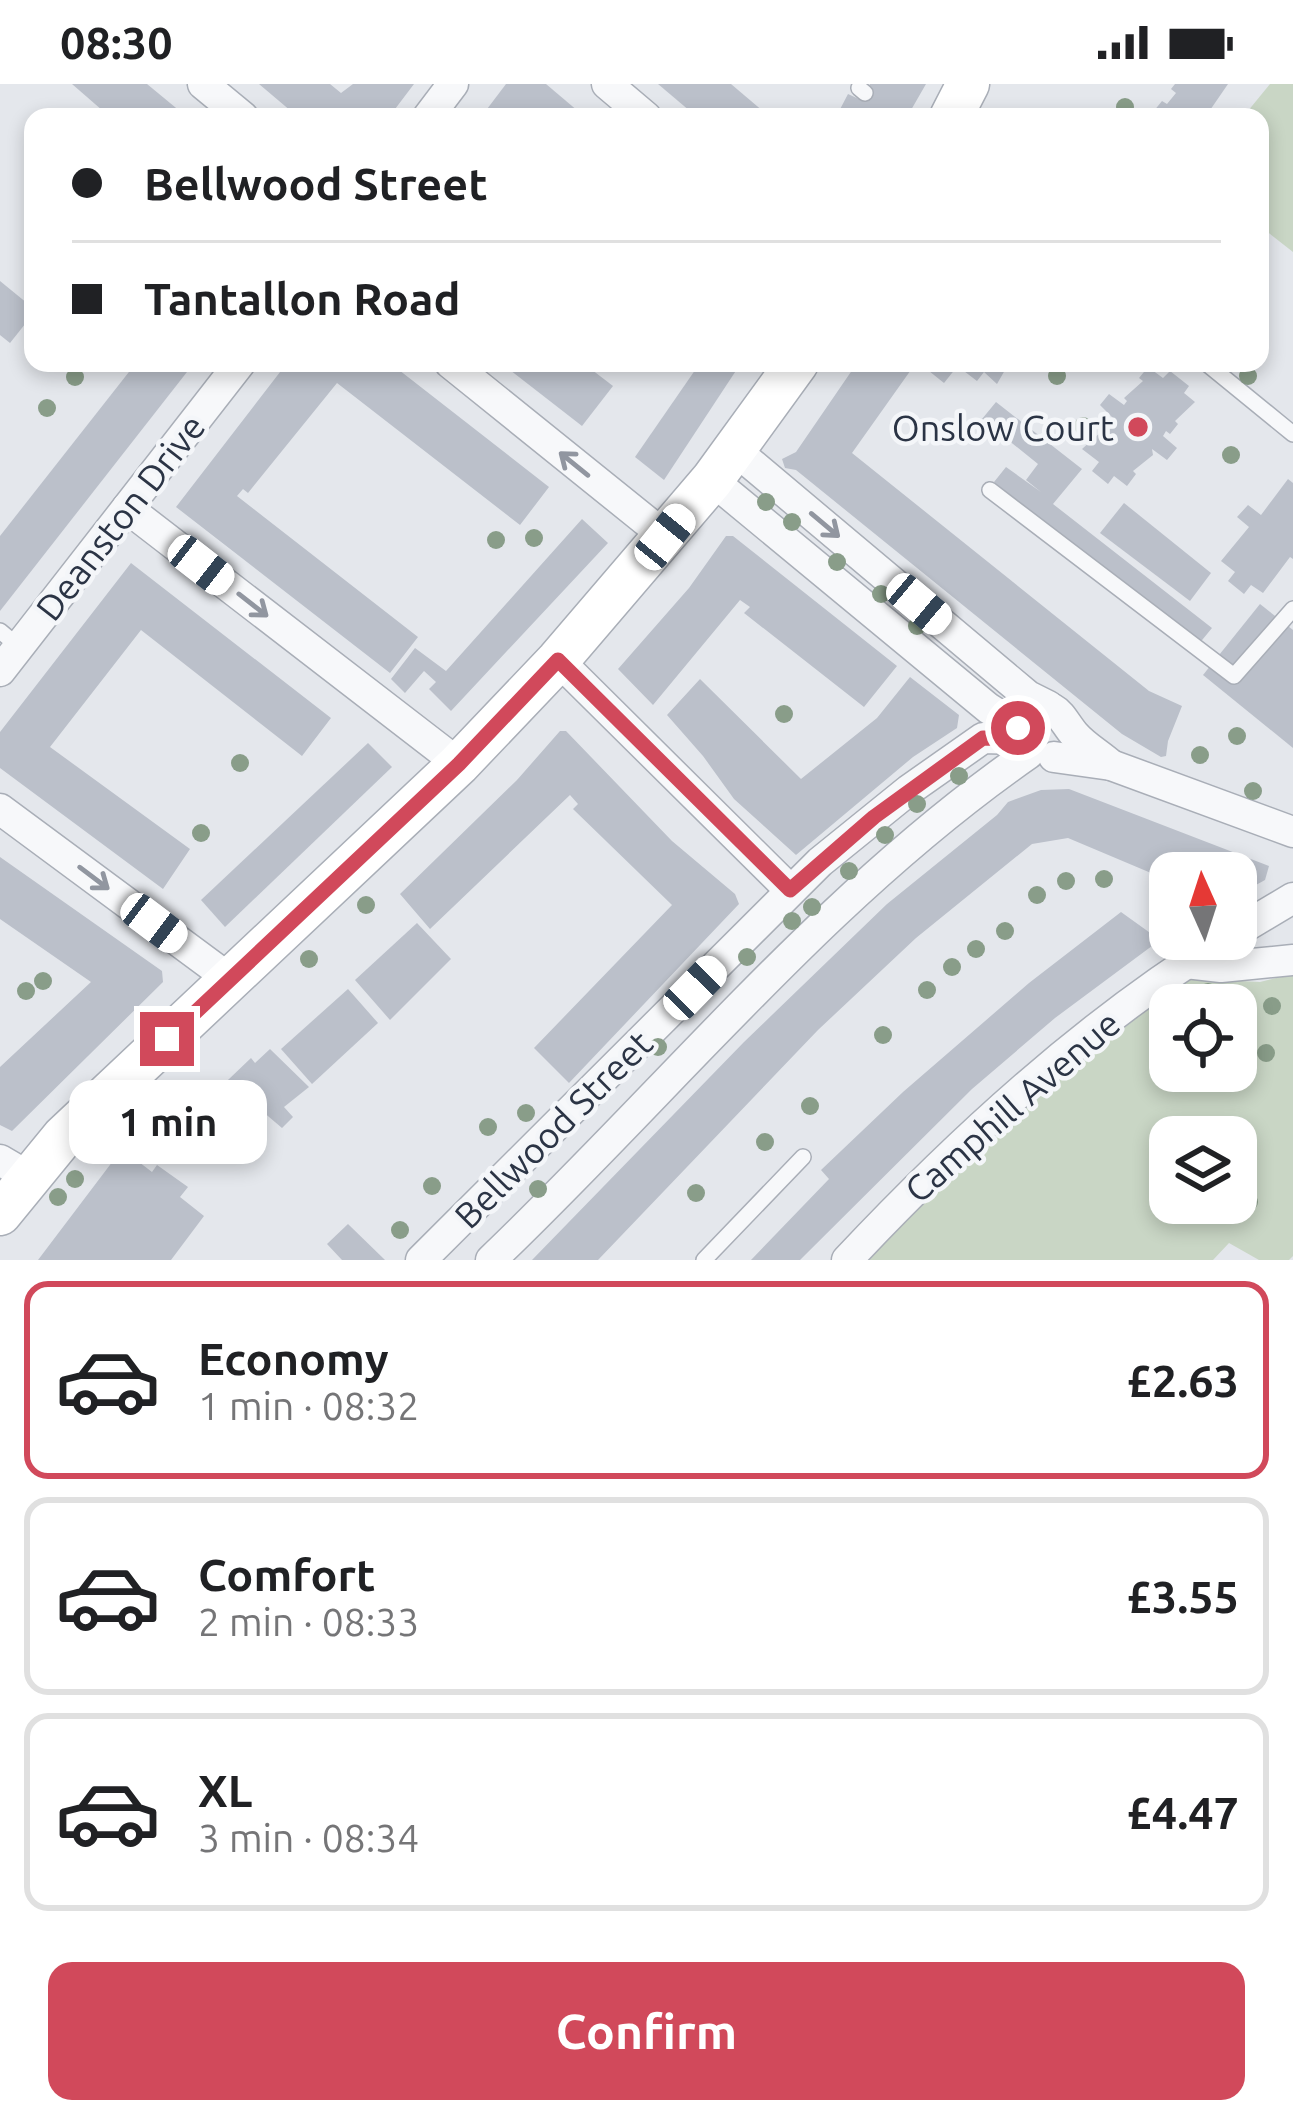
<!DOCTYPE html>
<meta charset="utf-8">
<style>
body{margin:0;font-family:Ubuntu,sans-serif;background:#f2f2f2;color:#202124;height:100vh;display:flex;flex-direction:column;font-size:45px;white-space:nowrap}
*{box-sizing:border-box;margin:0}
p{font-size:39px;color:#757577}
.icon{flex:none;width:66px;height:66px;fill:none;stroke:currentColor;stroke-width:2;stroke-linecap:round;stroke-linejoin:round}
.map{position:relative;height:1176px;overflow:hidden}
.panel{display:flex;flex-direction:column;background:#fff;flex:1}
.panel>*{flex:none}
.hud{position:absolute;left:24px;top:24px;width:1245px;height:264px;border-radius:24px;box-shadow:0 6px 18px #0003;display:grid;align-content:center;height:264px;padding:0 48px;background:#fff}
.needle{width:78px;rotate:357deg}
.buttons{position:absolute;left:1149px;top:768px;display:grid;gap:24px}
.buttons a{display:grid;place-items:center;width:108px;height:108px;border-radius:24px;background:#fff;box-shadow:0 6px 18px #0003;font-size:60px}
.end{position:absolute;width:54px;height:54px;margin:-27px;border:15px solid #d1495b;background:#fff;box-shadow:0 0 0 6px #fff}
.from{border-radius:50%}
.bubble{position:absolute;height:84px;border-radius:24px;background:#fff;box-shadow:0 6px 18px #0003;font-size:39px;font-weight:600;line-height:84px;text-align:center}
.car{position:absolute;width:36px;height:72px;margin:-36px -18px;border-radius:15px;box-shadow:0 0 9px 3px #0007;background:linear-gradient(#fff 24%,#345 0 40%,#fff 0 76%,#345 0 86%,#fff 0)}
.hud b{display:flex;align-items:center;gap:42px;height:114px;font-size:45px}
.hud b+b{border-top:3px solid #e0e0e0}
.hud i{width:30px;height:30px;background:#202124}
ul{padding:21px 0 0;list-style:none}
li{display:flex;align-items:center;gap:36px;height:198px;margin:0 24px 18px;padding:0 24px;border:6px solid #e0e0e0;border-radius:24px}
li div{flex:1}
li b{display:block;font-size:45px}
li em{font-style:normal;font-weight:600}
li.selected{border-color:#d1495b}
li>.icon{width:108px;height:108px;stroke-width:1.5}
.button{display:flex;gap:24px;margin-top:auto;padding:24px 48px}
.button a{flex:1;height:138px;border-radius:24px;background:#d1495b;color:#fff;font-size:48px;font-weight:600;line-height:138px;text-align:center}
.status{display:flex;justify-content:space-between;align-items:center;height:84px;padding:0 60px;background:#fff;direction:ltr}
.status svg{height:33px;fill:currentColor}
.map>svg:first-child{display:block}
.green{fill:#c9d6c5;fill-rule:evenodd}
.building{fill:#bbc0ca}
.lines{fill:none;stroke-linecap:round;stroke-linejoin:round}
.lane-casing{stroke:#a9aeb7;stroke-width:18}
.street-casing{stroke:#a9aeb7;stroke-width:33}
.secondary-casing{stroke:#a9aeb7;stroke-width:45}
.lane{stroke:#f7f8fa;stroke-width:15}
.street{stroke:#f7f8fa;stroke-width:30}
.secondary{stroke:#fff;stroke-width:42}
.tree{fill:#899d89}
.oneway{stroke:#9196a0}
.route{stroke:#d1495b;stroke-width:15}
.poi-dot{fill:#d1495b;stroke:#f4f6f9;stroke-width:4.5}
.labels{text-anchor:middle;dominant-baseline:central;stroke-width:9;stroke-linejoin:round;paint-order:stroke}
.poi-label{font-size:36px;fill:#2b3445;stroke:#f4f6f9;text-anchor:end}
.street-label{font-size:36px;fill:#2b3445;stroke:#f4f6f9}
</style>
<div class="status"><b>08:30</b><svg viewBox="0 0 49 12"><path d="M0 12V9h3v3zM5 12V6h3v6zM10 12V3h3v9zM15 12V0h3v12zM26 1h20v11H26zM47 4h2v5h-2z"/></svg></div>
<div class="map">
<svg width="1293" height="1176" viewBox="0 0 1293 1176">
<rect width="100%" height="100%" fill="#e4e7ec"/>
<g class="green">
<polygon points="1270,0 1293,0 1293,168 1260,142 1260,33 1243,33"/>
<path d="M1293,890V1172L1289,1176H1259L1229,1159L1213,1176H857L903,1123L1145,920L1185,894L1260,898ZM1170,921H1236V987H1170ZM1170,1053H1236V1119H1170Z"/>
</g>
<g class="building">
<polygon points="72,0 147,0 187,33 110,33"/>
<polygon points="259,0 330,0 341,9 353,0 414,0 389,33 298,33"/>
<polygon points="506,0 546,0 585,33 481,33"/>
<polygon points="658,0 731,0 770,33 697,33"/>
<polygon points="870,0 926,0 907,33 836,33 848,10 861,16"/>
<polygon points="1175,0 1228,0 1206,32 1149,33 1162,17 1167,20 1176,9 1171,5"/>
<polygon points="0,197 33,224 33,230 10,259 0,251"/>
<polygon points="136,279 194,279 0,527 0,452"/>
<polygon points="287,279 390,279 549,403 520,441 337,299 248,409 243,405 237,412 418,553 390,589 176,423"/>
<polygon points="501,279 583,279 613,302 582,342"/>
<polygon points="700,279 741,279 664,396 635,373"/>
<polygon points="857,279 908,279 913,283 852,369 1149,607 1182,622 1168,657 1166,672 1161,673 1122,650 796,386 785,384 782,375 796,368"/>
<polygon points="919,279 949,279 956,284 944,299"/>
<polygon points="965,279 1009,279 997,300 984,288 977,297 960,284"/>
<polygon points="1148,283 1163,294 1170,287 1189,302 1184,309 1195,318 1175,337 1178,340 1170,350 1166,347 1163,352 1177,364 1167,376 1152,365 1153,371 1133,387 1136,390 1127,402 1114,392 1108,400 1092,387 1099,378 1082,365 1101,348 1098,345 1108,334 1113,334 1100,321 1109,310 1124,321 1127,317 1124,314 1143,297 1139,294"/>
<polygon points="996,318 1082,385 1053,420 1212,544 1198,561 994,398 1006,383 1041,408 1026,396 1038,380 982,335"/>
<polygon points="1288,395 1293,399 1293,475 1290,473 1263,509 1251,501 1244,510 1228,497 1235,488 1221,477 1249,443 1237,433 1248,421 1261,431"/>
<polygon points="1124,419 1211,489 1190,517 1100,449"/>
<polygon points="582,435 608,459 451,627 429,605 436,598 424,587 405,609 391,595 415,564 446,587"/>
<polygon points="726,452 733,452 897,582 864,623 744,529 750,523 740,516 653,621 618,585 689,504"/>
<polygon points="131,479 331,634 302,672 141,546 50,663 190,765 163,805 0,684 0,648"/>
<polygon points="1260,520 1293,546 1293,664 1203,591"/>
<polygon points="910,593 959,631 957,644 913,673 796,771 734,715 703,672 667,631 700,595 801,695 877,634"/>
<polygon points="560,647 566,647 672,757 735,810 739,820 569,999 534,964 672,821 573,725 578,720 570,711 430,845 400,810 517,696"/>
<polygon points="368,659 392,683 225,843 201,816"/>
<polygon points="1069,705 1269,782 1265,796 1236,812 1236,789 1170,789 1170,797 1068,754 1032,760 916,854 818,946 598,1176 532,1176 744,958 887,820 997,731 1008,718 1041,706"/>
<polygon points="0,773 162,887 163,898 12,1047 0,1041 0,983 91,898 0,835"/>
<polygon points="1121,828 1160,856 1055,934 972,1005 800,1176 751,1176 829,1095 821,1086 903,1008 1029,899"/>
<polygon points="417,839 451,875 390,936 355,896"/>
<polygon points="348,905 378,939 312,1000 281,965"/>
<polygon points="270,965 309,1003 284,1023 293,1033 282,1044 262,1027 239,1050 207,1016 251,974 255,979"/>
<polygon points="122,1065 152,1088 157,1081 188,1103 180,1113 204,1132 171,1176 38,1176"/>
<polygon points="348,1140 385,1176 342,1176 327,1160"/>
</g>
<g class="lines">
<g class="lane-casing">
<g id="lane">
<polyline points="859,4 865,9"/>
<polyline points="1206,279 1293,350"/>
<polyline points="990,406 1234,592 1293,525"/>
<polyline points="0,547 19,563"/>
<polyline points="704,1176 803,1073"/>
</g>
</g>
<g class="street-casing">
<g id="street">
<polyline points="203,0 243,33"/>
<polyline points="607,0 646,33"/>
<polyline points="428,33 453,0"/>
<polyline points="450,279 666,453"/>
<polyline points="735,366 1028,612 1048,622"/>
<polyline points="712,396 988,624 1018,643"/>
<polyline points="127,424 459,680"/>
<polyline points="558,576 790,806"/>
<polyline points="0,587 240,279"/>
<path d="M1030,626C1057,616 1060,633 1074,650C1084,662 1100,671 1111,681"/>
<polyline points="1054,673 1111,681 1293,748"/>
<polyline points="0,725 231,896"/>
<polyline points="1236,848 1293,814"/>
<polyline points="1186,879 1221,883 1293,876"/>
<polyline points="0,1076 29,1093"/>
<polyline points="421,1176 820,778 909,706 983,654 1018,655"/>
<path d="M491,1176C669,1006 825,811 1028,670"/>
<path d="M847,1176C960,1056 1084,942 1224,855"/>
</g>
</g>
<g class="secondary-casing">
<g id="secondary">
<polyline points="951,33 968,0"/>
<polyline points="0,1130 63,1053 459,680 558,576 712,396 797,279"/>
</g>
</g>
<use href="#lane" class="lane"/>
<use href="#street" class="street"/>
<use href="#secondary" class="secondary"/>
</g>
<g class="tree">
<circle cx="1125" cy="23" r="9"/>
<circle cx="1057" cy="292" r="9"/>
<circle cx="1248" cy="292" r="9"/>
<circle cx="75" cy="293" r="9"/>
<circle cx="47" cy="324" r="9"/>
<circle cx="1083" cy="342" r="9"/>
<circle cx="1231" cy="371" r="9"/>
<circle cx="766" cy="418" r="9"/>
<circle cx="792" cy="438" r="9"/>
<circle cx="534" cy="454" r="9"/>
<circle cx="496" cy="456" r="9"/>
<circle cx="837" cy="478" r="9"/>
<circle cx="881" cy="510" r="9"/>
<circle cx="917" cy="542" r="9"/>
<circle cx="784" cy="630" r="9"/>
<circle cx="1237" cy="652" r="9"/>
<circle cx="1200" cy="671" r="9"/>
<circle cx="240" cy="679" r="9"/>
<circle cx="959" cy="692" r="9"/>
<circle cx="1253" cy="707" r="9"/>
<circle cx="917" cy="720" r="9"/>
<circle cx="201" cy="749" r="9"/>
<circle cx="885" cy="751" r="9"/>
<circle cx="849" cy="787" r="9"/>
<circle cx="1104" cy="795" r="9"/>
<circle cx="1066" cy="797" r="9"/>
<circle cx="1037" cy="811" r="9"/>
<circle cx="366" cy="821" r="9"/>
<circle cx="812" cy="823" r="9"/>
<circle cx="792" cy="837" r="9"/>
<circle cx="1005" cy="847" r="9"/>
<circle cx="976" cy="865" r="9"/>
<circle cx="747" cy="873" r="9"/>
<circle cx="309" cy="875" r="9"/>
<circle cx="952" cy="883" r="9"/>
<circle cx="43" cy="897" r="9"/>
<circle cx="927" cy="906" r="9"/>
<circle cx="26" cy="907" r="9"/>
<circle cx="1208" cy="908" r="9"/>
<circle cx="1272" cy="922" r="9"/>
<circle cx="883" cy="951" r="9"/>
<circle cx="658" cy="963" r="9"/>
<circle cx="1266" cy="969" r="9"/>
<circle cx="810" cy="1022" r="9"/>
<circle cx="526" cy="1029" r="9"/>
<circle cx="488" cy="1043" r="9"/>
<circle cx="765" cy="1058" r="9"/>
<circle cx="75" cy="1095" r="9"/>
<circle cx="432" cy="1102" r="9"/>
<circle cx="538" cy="1105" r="9"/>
<circle cx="696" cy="1109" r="9"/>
<circle cx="58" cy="1113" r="9"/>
<circle cx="1249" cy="1118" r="9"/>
<circle cx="400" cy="1146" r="9"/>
</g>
<defs><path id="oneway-shaft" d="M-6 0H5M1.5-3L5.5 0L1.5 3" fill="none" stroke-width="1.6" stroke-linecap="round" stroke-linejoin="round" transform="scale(3)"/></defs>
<g class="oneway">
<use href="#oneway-shaft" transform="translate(574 380) rotate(-141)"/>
<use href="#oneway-shaft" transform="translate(825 441) rotate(40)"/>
<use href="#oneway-shaft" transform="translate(253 521) rotate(38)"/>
<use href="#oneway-shaft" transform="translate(94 794) rotate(37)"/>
</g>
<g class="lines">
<polyline class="route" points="167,955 459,680 558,576 790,806 874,733 983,654 1018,655 1018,644"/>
</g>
<circle class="poi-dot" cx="1138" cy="343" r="12"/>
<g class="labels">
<g class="poi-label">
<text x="1114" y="343">Onslow Court</text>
</g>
<g class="street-label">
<text transform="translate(120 433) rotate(-52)">Deanston Drive</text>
<text transform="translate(1012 1022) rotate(-41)">Camphill Avenue</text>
<text transform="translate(553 1045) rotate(-45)">Bellwood Street</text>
</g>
</g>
</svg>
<div class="buttons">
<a><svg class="needle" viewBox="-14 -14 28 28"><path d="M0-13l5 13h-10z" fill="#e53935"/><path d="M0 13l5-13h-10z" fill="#757577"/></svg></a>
<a><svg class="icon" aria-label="locate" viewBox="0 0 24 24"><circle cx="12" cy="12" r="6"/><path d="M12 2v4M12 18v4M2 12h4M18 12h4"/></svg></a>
<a><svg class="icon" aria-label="layers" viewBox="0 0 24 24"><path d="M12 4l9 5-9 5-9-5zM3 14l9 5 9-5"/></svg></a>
</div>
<i class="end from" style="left:1018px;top:644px"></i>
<i class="end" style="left:167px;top:955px"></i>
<div class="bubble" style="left:69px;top:996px;width:198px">1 min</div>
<i class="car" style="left:665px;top:453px;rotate:39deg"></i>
<i class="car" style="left:201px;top:481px;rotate:128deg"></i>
<i class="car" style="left:919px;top:520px;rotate:130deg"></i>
<i class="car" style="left:154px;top:839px;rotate:127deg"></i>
<i class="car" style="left:695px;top:904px;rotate:44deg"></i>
<div class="hud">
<b><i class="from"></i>Bellwood Street</b>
<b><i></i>Tantallon Road</b>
</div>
</div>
<section class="panel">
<ul>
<li class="selected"><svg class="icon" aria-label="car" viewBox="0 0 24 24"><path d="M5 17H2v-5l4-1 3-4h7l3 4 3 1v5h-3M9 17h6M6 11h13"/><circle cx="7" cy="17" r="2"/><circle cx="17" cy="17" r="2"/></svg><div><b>Economy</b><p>1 min · 08:32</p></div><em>£2.63</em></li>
<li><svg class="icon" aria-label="car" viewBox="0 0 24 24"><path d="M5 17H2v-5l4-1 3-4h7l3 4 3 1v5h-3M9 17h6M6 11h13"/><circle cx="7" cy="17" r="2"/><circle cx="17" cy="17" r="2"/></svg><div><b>Comfort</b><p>2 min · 08:33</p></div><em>£3.55</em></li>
<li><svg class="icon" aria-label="car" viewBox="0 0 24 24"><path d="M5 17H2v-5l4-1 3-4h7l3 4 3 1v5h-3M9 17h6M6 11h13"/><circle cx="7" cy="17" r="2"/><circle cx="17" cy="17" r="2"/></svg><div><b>XL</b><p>3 min · 08:34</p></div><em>£4.47</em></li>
</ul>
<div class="button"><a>Confirm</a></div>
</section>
